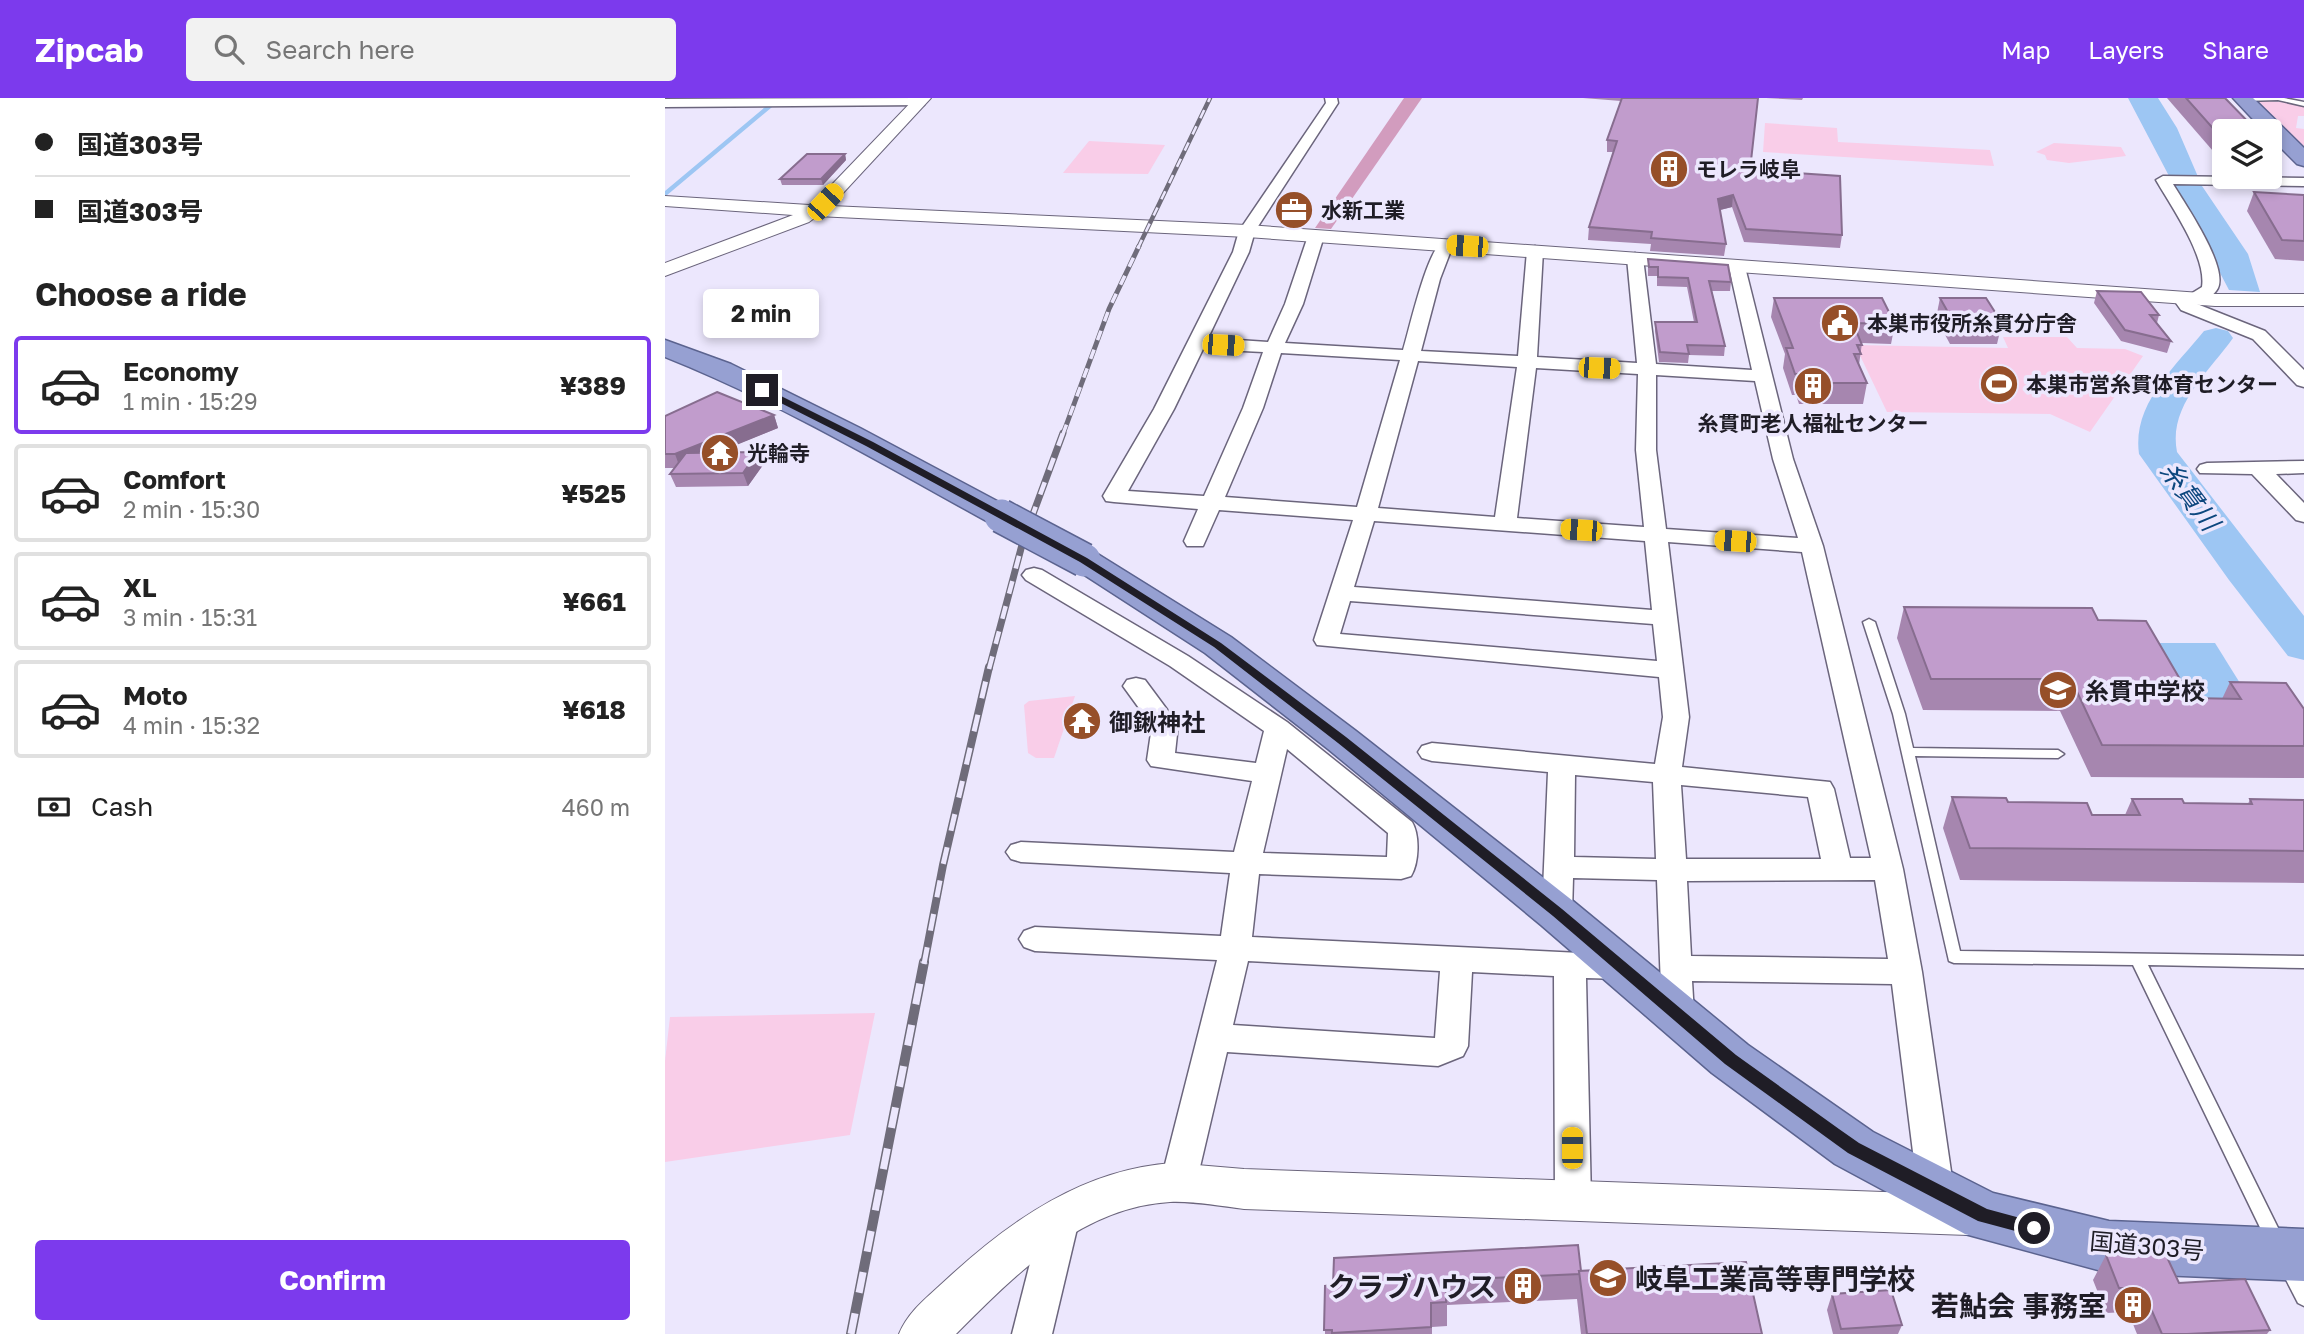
<!DOCTYPE html>
<meta charset="utf-8">
<style>
body{margin:0;font-family:"Golos Text","Noto Sans JP",sans-serif;background:#f2f2f2;color:#222;height:100vh;display:flex;flex-direction:column;font-size:26px;white-space:nowrap}
*{box-sizing:border-box;margin:0}
p{font-size:23px;color:#767676}
.icon{flex:none;width:38px;height:38px;fill:none;stroke:currentColor;stroke-width:2;stroke-linecap:round;stroke-linejoin:round}
.map{position:relative;flex:1;overflow:hidden}
.details{display:flex;flex-direction:column;background:#fff;width:665px}
.details>*{flex:none}
.top-card{display:grid;align-content:center;height:154px;padding:0 35px;background:#fff}
.tools{position:absolute;left:1547px;top:21px;display:grid;gap:14px}
.tools a{display:grid;place-items:center;width:70px;height:70px;border-radius:7px;background:#fff;box-shadow:0 4px 10px #0003;font-size:35px}
.end{position:absolute;width:32px;height:32px;margin:-16px;border:9px solid #1f1d26;background:#fff;box-shadow:0 0 0 4px #fff}
.from{border-radius:50%}
.bubble{position:absolute;height:49px;border-radius:7px;background:#fff;box-shadow:0 4px 10px #0003;font-size:23px;font-weight:700;line-height:49px;text-align:center}
.car{position:absolute;width:21px;height:42px;margin:-21px -10px;border-radius:9px;box-shadow:0 0 5px 2px #0007;background:linear-gradient(#f5c518 24%,#345 0 40%,#f5c518 0 76%,#345 0 86%,#f5c518 0)}
.top-card b{display:flex;align-items:center;gap:24px;height:66px;font-size:26px}
.top-card b+b{border-top:2px solid #e0e0e0}
.top-card i{width:18px;height:18px;background:#222}
ul{padding:0;list-style:none}
li{display:flex;align-items:center;gap:21px;height:98px;margin:0 14px 10px;padding:0 21px;border:4px solid #e0e0e0;border-radius:7px}
li div{flex:1}
li b{display:block;font-size:26px}
li em{font-style:normal;font-weight:700}
li.on{border-color:#7c3aed}
li>.icon{width:63px;height:63px;stroke-width:1.5}
h2{padding:0 35px;font-size:32px;line-height:84px}
.pay{display:flex;align-items:center;gap:18px;height:77px;padding:0 35px;font-size:26px}
.pay p{margin-inline-start:auto}
.button{display:flex;gap:14px;margin-top:auto;padding:14px 35px}
.button a{flex:1;height:80px;border-radius:7px;background:#7c3aed;color:#fff;font-size:28px;font-weight:700;line-height:80px;text-align:center}
header{display:flex;align-items:center;gap:42px;box-sizing:border-box;height:98px;padding:0 35px;background:#7c3aed;color:#fff}
header strong{font-size:33px}
nav{display:flex;gap:38px;margin-inline-start:auto;font-size:24px}
.search{width:490px;height:63px;background:#f2f2f2;display:flex;align-items:center;gap:18px;box-sizing:border-box;padding:0 24px;border-radius:7px;color:#767676;font-size:26px}
main{display:flex;flex:1;min-height:0}
.map>svg:first-child{display:block}
.green{fill:#f9cde8}
.forest{fill:#d29cbe}
.water{fill:#9dc6f3}
.lines{fill:none;stroke-linecap:round;stroke-linejoin:round}
.stream{stroke:#9dc6f3;stroke-width:4.5}
.river{fill:#9dc6f3;fill-rule:evenodd}
.service-casing{stroke:#6b657c;stroke-width:3}
.minor-casing{stroke:#6b657c;stroke-width:3}
.tertiary-casing{stroke:#6b657c;stroke-width:2}
.trunk-casing{stroke:#5b638f;stroke-width:3}
.service{fill:#fff;fill-rule:evenodd}
.minor{fill:#fff;fill-rule:evenodd}
.tertiary{fill:#fff;fill-rule:evenodd}
.trunk{fill:#96a0d2;fill-rule:evenodd}
.rail-far4-casing{stroke:#6f6c7a;stroke-width:4.5}
.rail-far3-casing{stroke:#6f6c7a;stroke-width:5}
.rail-far2-casing{stroke:#6f6c7a;stroke-width:7}
.rail-far1-casing{stroke:#6f6c7a;stroke-width:8}
.rail-casing{stroke:#6f6c7a;stroke-width:10}
.rail-far4{stroke:#ece7fd;stroke-width:2.5;stroke-dasharray:9;stroke-linecap:butt}
.rail-far3{stroke:#ece7fd;stroke-width:3.5;stroke-dasharray:10;stroke-linecap:butt}
.rail-far2{stroke:#ece7fd;stroke-width:4.5;stroke-dasharray:13;stroke-linecap:butt}
.rail-far1{stroke:#ece7fd;stroke-width:5;stroke-dasharray:17;stroke-linecap:butt}
.rail{stroke:#ece7fd;stroke-width:7;stroke-dasharray:21;stroke-linecap:butt}
.trunk-bridge-casing{stroke:#5b638f;stroke-width:36;stroke-linecap:butt}
.trunk-bridge{stroke:#96a0d2;stroke-width:33}
.wall{fill:#a686af}
.shaded-wall{fill:#876d8f}
.building{fill:#c19ccc;stroke:#876d8f;stroke-width:2}
.route{fill:#1f1d26}
.labels{text-anchor:middle;dominant-baseline:central;stroke-width:7;stroke-linejoin:round;paint-order:stroke}
.far-poi-label{font-size:21px;font-weight:bold;fill:#1f1d26;stroke:#ece7fd;text-anchor:start}
.poi-label{font-size:24px;font-weight:bold;fill:#1f1d26;stroke:#ece7fd;text-anchor:start}
.street-label{font-size:24px;fill:#1f1d26;stroke:#ece7fd}
.water-label{font-size:26px;font-style:italic;fill:#0c477e;stroke:#ece7fd}
.near-poi-label{font-size:28px;font-weight:bold;fill:#1f1d26;stroke:#ece7fd;text-anchor:end}
</style>
<header>
<strong>Zipcab</strong>
<div class="search"><svg class="icon" aria-label="search" viewBox="0 0 24 24"><circle cx="10" cy="10" r="6"/><path d="M15 15l6 6"/></svg>Search here</div>
<nav><a>Map</a><a>Layers</a><a>Share</a></nav>
</header>
<main>
<section class="details">
<div class="top-card">
<b><i class="from"></i>国道303号</b>
<b><i></i>国道303号</b>
</div>
<h2>Choose a ride</h2>
<ul>
<li class="on"><svg class="icon" aria-label="car" viewBox="0 0 24 24"><path d="M5 17H2v-5l4-1 3-4h7l3 4 3 1v5h-3M9 17h6M6 11h13"/><circle cx="7" cy="17" r="2"/><circle cx="17" cy="17" r="2"/></svg><div><b>Economy</b><p>1 min · 15:29</p></div><em>¥389</em></li>
<li><svg class="icon" aria-label="car" viewBox="0 0 24 24"><path d="M5 17H2v-5l4-1 3-4h7l3 4 3 1v5h-3M9 17h6M6 11h13"/><circle cx="7" cy="17" r="2"/><circle cx="17" cy="17" r="2"/></svg><div><b>Comfort</b><p>2 min · 15:30</p></div><em>¥525</em></li>
<li><svg class="icon" aria-label="car" viewBox="0 0 24 24"><path d="M5 17H2v-5l4-1 3-4h7l3 4 3 1v5h-3M9 17h6M6 11h13"/><circle cx="7" cy="17" r="2"/><circle cx="17" cy="17" r="2"/></svg><div><b>XL</b><p>3 min · 15:31</p></div><em>¥661</em></li>
<li><svg class="icon" aria-label="car" viewBox="0 0 24 24"><path d="M5 17H2v-5l4-1 3-4h7l3 4 3 1v5h-3M9 17h6M6 11h13"/><circle cx="7" cy="17" r="2"/><circle cx="17" cy="17" r="2"/></svg><div><b>Moto</b><p>4 min · 15:32</p></div><em>¥618</em></li>
</ul>
<div class="pay"><svg class="icon" aria-label="cash" viewBox="0 0 24 24"><path d="M3 7h18v10H3z"/><circle cx="12" cy="12" r="2"/></svg>Cash<p>460 m</p></div>
<div class="button"><a>Confirm</a></div>
</section>
<div class="map">
<svg width="1639" height="1236" viewBox="0 0 1639 1236">
<rect width="100%" height="100%" fill="#ece7fd"/>
<g class="green">
<polygon points="1592,2 1639,6 1639,18 1633,18 1631,30 1639,31 1639,49"/>
<polygon points="1100,25 1172,30 1173,44 1325,52 1329,68 1098,54"/>
<polygon points="424,43 500,47 483,76 398,75"/>
<polygon points="1389,45 1456,49 1461,58 1404,65 1382,62 1380,57 1371,54"/>
<polygon points="1338,239 1402,239 1412,250 1460,251 1478,258 1425,334 1385,316 1222,314 1190,247 1343,250"/>
<polygon points="410,598 389,660 371,660 363,655 359,607 364,603"/>
<polygon points="210,915 185,1037 0,1064 0,963 5,919"/>
</g>
<polygon class="forest" points="739,0 757,0 666,131 650,130"/>
<g class="water">
<polygon points="1463,0 1493,0 1512,30 1537,88 1583,156 1595,194 1564,192"/>
<polygon points="1491,545 1550,545 1588,606 1526,606"/>
</g>
<g class="lines">
<polyline class="stream" points="1,95 106,7"/>
<path class="river" d="M1551,230L1563,233L1568,240C1543,275 1503,308 1512,354L1639,518V562L1623,558L1564,482L1474,356C1467,306 1510,269 1539,233Z"/>
<g class="service-casing">
<g id="service">
<polygon points="1576,0 1619,0 1639,4 1639,8 1613,2 1578,3"/>
<polygon points="1204,521 1210,524 1240,616 1248,650 1393,652 1399,656 1393,660 1250,658 1295,853 1639,858 1639,870 1483,867 1616,1136 1619,1142 1616,1148 1610,1150 1604,1148 1468,867 1289,865 1284,863 1228,616 1198,524"/>
<polygon points="1623,1160 1629,1162 1639,1181 1639,1208 1633,1205 1614,1168 1617,1162"/>
</g>
</g>
<g class="minor-casing">
<g id="minor">
<polygon points="254,0 259,1 259,7 0,9 0,1"/>
<path d="M660,0H672L673,5L590,133L584,154L543,240L603,244L620,206L643,138L651,133L659,138L638,206L620,245L738,252C744,233 763,146 780,142L788,147L775,181L756,253L853,258L862,153L870,148L878,153L872,259L972,265L962,160L970,155L978,160L991,266L1087,272L1064,169L1072,164L1080,169L1128,361L1158,448L1238,771L1257,874L1289,1094L1284,1106L1271,1110L1258,1106L1253,1094L1227,886L1027,883L1029,916L1025,925L1013,929L1001,925L997,916L992,782L908,780L907,815L903,823L892,826L881,823L877,815L883,674L767,663L757,660L753,654L757,648L767,645L990,666L998,619L994,579L652,547L649,542L688,422L554,412L538,448H522L519,443L533,411L449,404L441,403L438,398L489,311L568,154L574,133L661,5ZM538,251L598,254L578,310L539,398L463,393L509,311ZM616,255L735,262L692,409L560,399L598,310ZM753,263L852,269L830,419L713,410ZM871,270L973,276L971,352L979,429L852,420ZM991,277L1090,283L1108,361L1133,440L1001,431L991,352ZM709,423L980,443L987,512L689,489ZM1003,444L1137,454L1206,760H1185L1169,691L1165,684L1017,669L1024,619ZM685,503L988,526L992,563L675,536ZM910,677L988,684L991,761L909,759ZM1016,687L1143,699L1156,761H1021ZM1210,782L1223,861L1026,858L1022,783Z"/>
<path d="M1498,78L1639,80V88L1508,86C1520,106 1563,168 1553,190C1549,198 1540,202 1532,206L1600,233L1639,272V289L1632,287L1588,241L1516,212L1511,205L1537,189C1542,159 1506,108 1491,82Z"/>
<polygon points="1639,363 1639,375 1611,376 1639,405 1639,424 1631,422 1587,376 1535,375 1532,371 1535,367 1542,365"/>
<path d="M369,470L377,472L523,558L622,624L747,724C755,737 754,765 746,778L736,781L594,776L587,839L956,857L967,860L972,869L967,878L956,881L921,880L926,1102L921,1114L908,1119L895,1114L890,1102L889,878L807,874L803,948L798,958L773,968L562,954L531,1086L526,1098L513,1102L500,1098L495,1086L552,862L370,853L359,849L354,841L359,833L370,829L556,838L565,775L356,764L346,761L341,754L346,747L356,744L569,754L587,683L486,668L482,662L487,628L458,588L462,582L471,580L480,582L509,621L513,627L510,655L591,665L599,633L505,568L361,482L357,477L361,472ZM622,651L723,735L722,759L598,755ZM583,863L775,873L770,940L568,927Z"/>
<polygon points="396,1101 409,1106 415,1118 387,1236 347,1236 377,1118 383,1106"/>
</g>
</g>
<g class="tertiary-casing">
<g id="tertiary">
<polygon points="250,0 266,0 166,108 582,127 1550,196 1639,196 1639,208 1550,208 582,139 152,118 144,124 0,178 0,165 128,117 0,108 0,98 144,107 154,100"/>
<path d="M508,1065L579,1071L1303,1097L1319,1103L1325,1117L1319,1131L1303,1137L579,1111C554,1108 529,1103 505,1104C416,1109 350,1177 291,1236H234C244,1212 264,1198 283,1180C346,1122 419,1071 508,1065Z"/>
</g>
</g>
<g class="trunk-casing">
<g id="trunk">
<polygon points="1568,0 1588,0 1639,50 1639,68 1632,66 1605,39 1605,33 1599,33"/>
<path d="M0,242L66,266L195,330L347,411L352,418L347,425L336,428L325,425C218,366 113,304 0,259Z"/>
<polygon points="419,452 431,455 566,539 691,633 908,803 1083,947 1208,1034 1328,1095 1444,1123 1639,1131 1639,1183 1444,1175 1300,1136 1170,1066 1047,975 876,827 663,651 540,555 407,469 402,462 407,455"/>
</g>
</g>
<use href="#service" class="service"/>
<use href="#minor" class="minor"/>
<use href="#tertiary" class="tertiary"/>
<use href="#trunk" class="trunk"/>
<g class="rail-far4-casing">
<polyline id="rail-far4" points="473,150 545,0"/>
</g>
<g class="rail-far3-casing">
<polyline id="rail-far3" points="398,336 444,211 474,148"/>
</g>
<g class="rail-far2-casing">
<polyline id="rail-far2" points="324,571 358,443 398,335"/>
</g>
<g class="rail-far1-casing">
<polyline id="rail-far1" points="259,866 278,767 324,569"/>
</g>
<g class="rail-casing">
<polyline id="rail" points="186,1236 259,864"/>
</g>
<use href="#rail-far4" class="rail-far4"/>
<use href="#rail-far3" class="rail-far3"/>
<use href="#rail-far2" class="rail-far2"/>
<use href="#rail-far1" class="rail-far1"/>
<use href="#rail" class="rail"/>
<g class="trunk-bridge-casing">
<polyline id="trunk-bridge" points="336,418 419,462"/>
</g>
<use href="#trunk-bridge" class="trunk-bridge"/>
</g>
<g class="wall">
<polygon points="918,0 1093,0 1085,72 1177,137 1175,150 1079,144 1067,109 1055,112 1061,146 1059,158 985,153 986,146 923,142 924,129 948,54 942,54 942,42 956,3"/>
<polygon points="1101,0 1138,0 1137,2"/>
<polygon points="1502,0 1560,0 1559,54 1548,53"/>
<polygon points="180,56 181,62 158,87 117,87 115,81"/>
<polygon points="1589,94 1639,97 1639,163 1610,161 1582,113"/>
<polygon points="983,161 1066,184 1065,193 1047,193 1060,248 1059,258 1024,257 1023,265 994,264 990,233 990,224 1029,224 1022,189 992,188 992,178 983,178"/>
<polygon points="1432,193 1494,217 1492,225 1506,243 1502,255 1456,243 1429,205"/>
<polygon points="1109,200 1230,226 1226,246 1197,245 1194,267 1202,285 1198,306 1134,306 1131,297 1127,297 1118,270 1120,256 1106,219"/>
<polygon points="1275,200 1337,225 1332,246 1285,246 1271,220"/>
<polygon points="109,317 113,330 53,354 98,367 83,388 11,389 5,376 10,370 0,370 0,318"/>
<polygon points="1239,509 1433,522 1526,600 1557,601 1565,584 1639,611 1639,680 1426,679 1395,613 1258,612 1232,540"/>
<polygon points="1287,699 1343,704 1427,717 1460,717 1467,701 1519,705 1583,706 1585,701 1639,702 1639,785 1295,782 1278,730"/>
<polygon points="1441,1157 1514,1185 1605,1232 1602,1236 1472,1236 1463,1214 1441,1215 1428,1182"/>
<polygon points="916,1173 1097,1236 916,1236 912,1201 782,1207 782,1228 767,1229 767,1236 660,1236 660,1188"/>
<polygon points="1167,1196 1237,1227 1233,1236 1168,1236 1162,1212"/>
</g>
<g class="shaded-wall">
<polygon points="180,56 181,62 158,87 156,81"/>
<polygon points="1068,97 1067,109 1051,113 1053,101"/>
<polygon points="109,317 113,330 15,370 10,356"/>
<polygon points="93,354 98,367 83,388 78,375"/>
</g>
<g class="building">
<polygon points="957,0 1093,0 1085,72 1175,78 1177,137 1081,131 1068,97 1053,101 1061,146 986,140 987,134 924,129 952,43 942,42"/>
<polygon points="1521,0 1560,0 1592,33 1559,33 1559,36 1553,36"/>
<polygon points="142,56 180,56 156,81 115,81"/>
<polygon points="1589,94 1639,97 1639,143 1617,142"/>
<polygon points="983,161 1063,167 1066,184 1044,183 1060,248 1022,247 1024,256 995,254 990,224 1032,224 1023,180 993,179 993,169 984,169"/>
<polygon points="1432,193 1476,194 1494,217 1485,217 1506,243 1460,232"/>
<polygon points="1109,200 1217,200 1230,226 1188,225 1197,247 1192,247 1196,256 1189,256 1202,285 1137,285 1134,276 1130,276 1121,250 1128,250"/>
<polygon points="1275,200 1321,200 1337,225 1289,225"/>
<polygon points="52,294 109,317 10,356 0,356 0,318"/>
<polygon points="93,354 78,375 5,376 21,355"/>
<polygon points="1239,509 1427,510 1433,522 1481,523 1526,600 1576,601 1565,584 1621,585 1639,611 1639,648 1437,647 1406,581 1266,581"/>
<polygon points="1287,699 1341,700 1343,704 1422,705 1427,717 1475,717 1467,701 1517,701 1519,705 1587,706 1585,701 1639,702 1639,753 1305,750"/>
<polygon points="913,1147 916,1173 914,1173 915,1176 781,1182 781,1204 766,1205 766,1229 667,1235 667,1232 659,1232 660,1188 668,1187 669,1160"/>
<polygon points="1500,1155 1514,1185 1580,1181 1605,1232 1522,1236 1497,1236 1477,1190 1454,1190 1441,1157"/>
<polygon points="1081,1164 1097,1236 922,1236 914,1173"/>
<polygon points="1226,1192 1237,1227 1176,1231 1167,1196"/>
</g>
<polygon class="route" points="94,290 100,290 208,344 422,460 556,545 681,639 897,811 1071,957 1174,1031 1194,1045 1322,1111 1374,1125 1377,1130 1374,1135 1369,1138 1313,1123 1183,1055 1060,966 888,818 673,645 549,549 415,464 201,348 94,294"/>
<defs>
<g id="building-disc" transform="scale(2.0125)"><circle r="9.5" fill="#964f29" stroke="#ece7fd"/><path d="M-4-6H4V6H1V3H-1V6H-4ZM-2.5-4.3h1.7v1.8h-1.7ZM.8-4.3h1.7v1.8H.8ZM-2.5-1h1.7V.8h-1.7ZM.8-1h1.7V.8H.8Z" fill="#fff"/></g>
<g id="office-disc" transform="scale(2.0125)"><circle r="9.5" fill="#964f29" stroke="#ece7fd"/><path d="M-6-3h4V-5.5h4V-3h4V5H-6ZM-1-4.5V-3h2v-1.5ZM-6 0V1H6V0Z" fill="#fff"/></g>
<g id="civic-disc" transform="scale(2.0125)"><circle r="9.5" fill="#964f29" stroke="#ece7fd"/><path d="M-.6-6.5H3V-4.5H.6V-3L4-1V1h2V6H-6V1h2V-1L-.6-3ZM-1.2 2.5V6h2.4V2.5Z" fill="#fff"/></g>
<g id="stadium-disc" transform="scale(2.0125)"><circle r="9.5" fill="#964f29" stroke="#ece7fd"/><path d="M0-5a6.5 5 0 1 0 0 10a6.5 5 0 1 0 0-10ZM-3.5-1.8h7v3.6h-7Z" fill="#fff"/></g>
<g id="temple-disc" transform="scale(2.0125)"><circle r="9.5" fill="#964f29" stroke="#ece7fd"/><path d="M0-6L5-2H3V0L6.5 2.5H4V6H1.5V3h-3V6H-4V2.5H-6.5L-3 0V-2H-5Z" fill="#fff"/></g>
<g id="school-disc" transform="scale(2.0125)"><circle r="9.5" fill="#964f29" stroke="#ece7fd"/><path d="M0-5L7-2L0 1L-7-2ZM-4 1L0 2.5L4 1V4Q0 6-4 4Z" fill="#fff"/></g>
<g id="university-disc" transform="scale(2.0125)"><circle r="9.5" fill="#964f29" stroke="#ece7fd"/><path d="M0-5L7-2L0 1L-7-2ZM-4 1L0 2.5L4 1V4Q0 6-4 4Z" fill="#fff"/></g>
</defs>
<g fill-rule="evenodd">
<use href="#building-disc" x="1004" y="71"/>
<use href="#office-disc" x="629" y="112"/>
<use href="#civic-disc" x="1175" y="225"/>
<use href="#stadium-disc" x="1334" y="286"/>
<use href="#building-disc" x="1148" y="288"/>
<use href="#temple-disc" x="55" y="355"/>
<use href="#school-disc" x="1393" y="592"/>
<use href="#temple-disc" x="417" y="623"/>
<use href="#university-disc" x="943" y="1180"/>
<use href="#building-disc" x="858" y="1188"/>
<use href="#building-disc" x="1468" y="1207"/>
</g>
<g class="labels">
<g class="far-poi-label">
<text x="1031" y="71">モレラ岐阜</text>
<text x="656" y="112">水新工業</text>
<text x="1202" y="225">本巣市役所糸貫分庁舎</text>
<text x="1361" y="286">本巣市営糸貫体育センター</text>
<text x="1148" y="325" text-anchor="middle">糸貫町老人福祉センター</text>
<text x="82" y="355">光輪寺</text>
</g>
<g class="poi-label">
<text x="1420" y="592">糸貫中学校</text>
<text x="444" y="623">御鍬神社</text>
</g>
<g class="street-label">
<text transform="translate(1482 1147) rotate(5)">国道303号</text>
</g>
<g class="water-label">
<text transform="translate(1525 398) rotate(53)">糸貫川</text>
</g>
<g class="near-poi-label">
<text x="970" y="1180" text-anchor="start">岐阜工業高等専門学校</text>
<text x="831" y="1188">クラブハウス</text>
<text x="1441" y="1207">若鮎会 事務室</text>
</g>
</g>
</svg>
<div class="tools">
<a><svg class="icon" aria-label="layers" viewBox="0 0 24 24"><path d="M12 4l9 5-9 5-9-5zM3 14l9 5 9-5"/></svg></a>
</div>
<i class="end from" style="left:1369px;top:1130px"></i>
<i class="end" style="left:97px;top:292px"></i>
<div class="bubble" style="left:38px;top:191px;width:116px">2 min</div>
<i class="car" style="left:160px;top:104px;rotate:43deg"></i>
<i class="car" style="left:802px;top:148px;rotate:274deg"></i>
<i class="car" style="left:558px;top:247px;rotate:93deg"></i>
<i class="car" style="left:934px;top:270px;rotate:92deg"></i>
<i class="car" style="left:916px;top:432px;rotate:274deg"></i>
<i class="car" style="left:1070px;top:443px;rotate:274deg"></i>
<i class="car" style="left:907px;top:1050px;rotate:0deg"></i>
</div>
</main>
